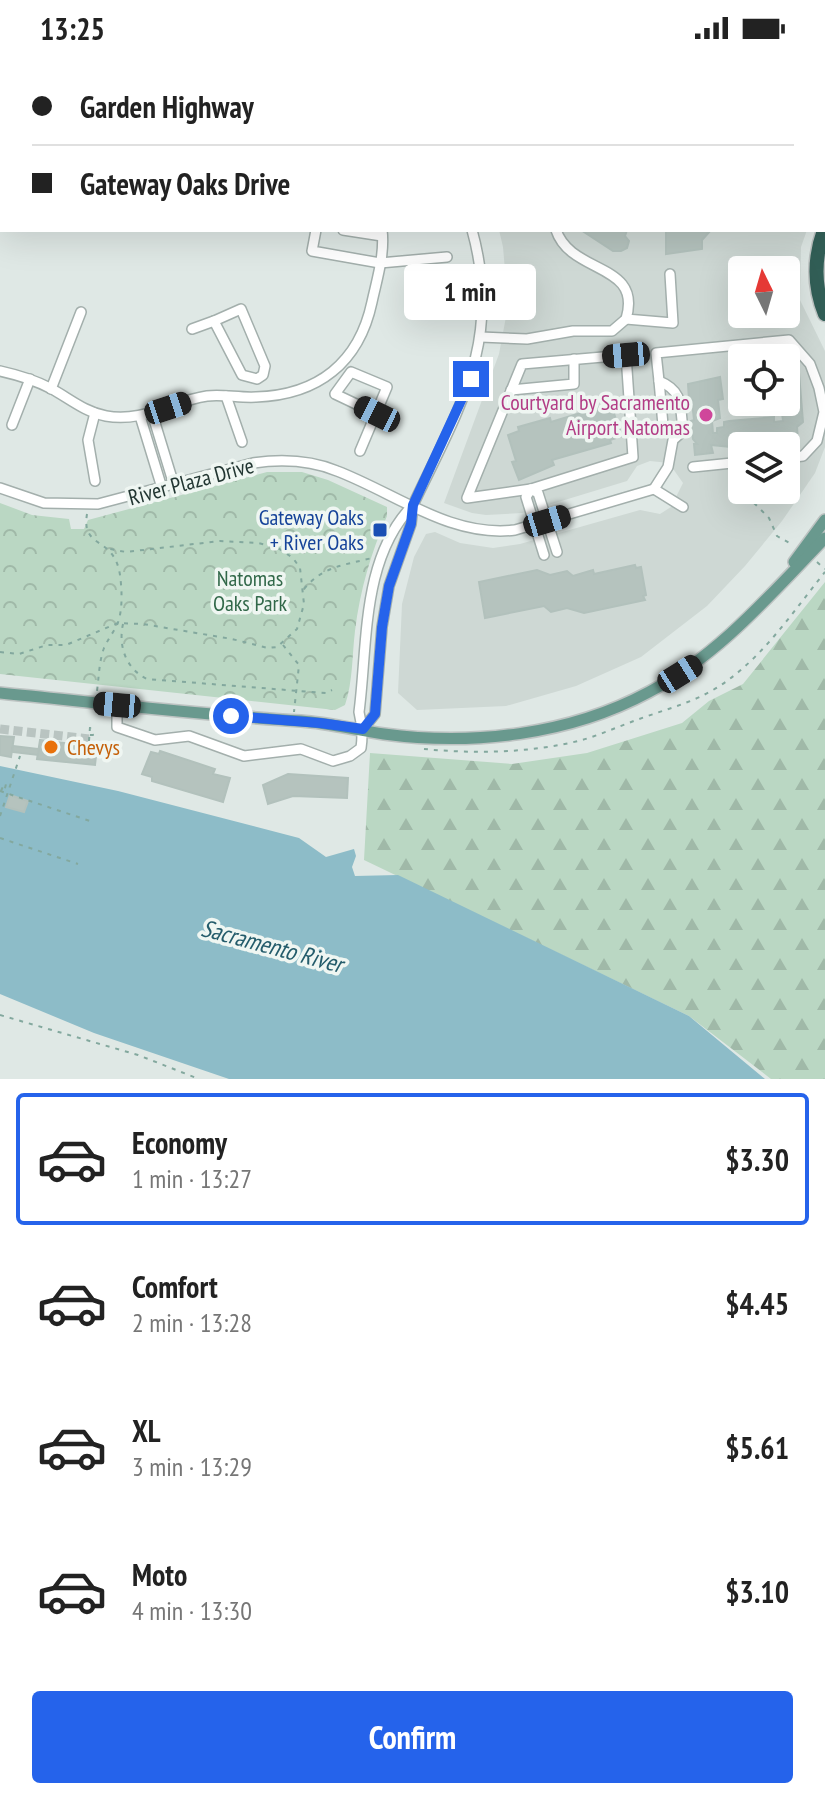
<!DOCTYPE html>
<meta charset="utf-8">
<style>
body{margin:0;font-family:"PT Sans Narrow",sans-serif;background:#f6f6f6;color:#222;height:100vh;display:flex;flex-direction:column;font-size:30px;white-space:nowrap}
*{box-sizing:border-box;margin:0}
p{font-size:26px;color:#767676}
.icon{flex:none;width:44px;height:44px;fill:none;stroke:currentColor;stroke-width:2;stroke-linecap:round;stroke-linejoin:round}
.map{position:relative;height:1023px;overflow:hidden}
.details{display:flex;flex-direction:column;background:#fff;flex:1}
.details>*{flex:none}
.top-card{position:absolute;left:0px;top:0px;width:826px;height:176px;box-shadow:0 8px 32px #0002;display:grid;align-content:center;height:176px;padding:0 32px;background:#fff}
.needle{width:52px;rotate:355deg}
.controls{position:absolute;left:728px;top:200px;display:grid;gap:16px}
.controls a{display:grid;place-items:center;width:72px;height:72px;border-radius:8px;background:#fff;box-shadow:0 8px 32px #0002;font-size:40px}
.end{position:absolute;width:36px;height:36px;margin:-18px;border:10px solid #2563eb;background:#fff;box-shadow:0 0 0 4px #fff}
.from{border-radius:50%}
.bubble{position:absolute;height:56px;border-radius:8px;background:#fff;box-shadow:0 8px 32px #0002;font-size:26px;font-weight:600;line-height:56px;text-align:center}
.car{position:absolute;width:24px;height:48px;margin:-24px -12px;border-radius:10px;box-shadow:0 0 6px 2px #0007;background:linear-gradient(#222 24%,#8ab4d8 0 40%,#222 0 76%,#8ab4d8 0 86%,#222 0)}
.top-card b{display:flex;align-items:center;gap:28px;height:76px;font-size:30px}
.top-card b+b{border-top:2px solid #e0e0e0}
.top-card i{width:20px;height:20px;background:#222}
ul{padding:14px 0 0;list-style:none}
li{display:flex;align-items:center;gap:24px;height:132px;margin:0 16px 12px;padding:0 16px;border:4px solid transparent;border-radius:8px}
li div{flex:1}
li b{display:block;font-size:30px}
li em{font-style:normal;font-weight:600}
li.on{border-color:#2563eb}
li>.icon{width:72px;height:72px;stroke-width:1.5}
.cta{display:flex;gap:16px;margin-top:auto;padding:16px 32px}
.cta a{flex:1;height:92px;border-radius:8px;background:#2563eb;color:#fff;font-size:32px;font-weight:600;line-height:92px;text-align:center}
.status{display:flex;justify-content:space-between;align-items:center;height:56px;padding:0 40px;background:#fff;direction:ltr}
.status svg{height:22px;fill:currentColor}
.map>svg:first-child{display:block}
.built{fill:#ced8d4;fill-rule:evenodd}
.forest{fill:url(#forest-firs)}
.park{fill:url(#park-crowns)}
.water{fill:#8dbcc8}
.building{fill:#b5c3be;stroke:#b2c1bc;stroke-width:2}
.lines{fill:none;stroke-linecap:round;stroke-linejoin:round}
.minor-tunnel{stroke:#b9c4c1;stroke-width:9;stroke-dasharray:9 4.5;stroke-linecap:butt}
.minor-casing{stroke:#a3afac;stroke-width:12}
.major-casing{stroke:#bdc3c2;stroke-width:14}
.highway-casing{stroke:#bdc3c2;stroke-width:17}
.path{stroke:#83a89e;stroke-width:2;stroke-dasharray:4 6;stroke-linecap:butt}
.minor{stroke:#fff;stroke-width:9}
.major{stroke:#69998e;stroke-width:11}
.highway{stroke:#325f57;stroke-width:14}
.path-bridge{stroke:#83a89e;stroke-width:2;stroke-dasharray:4 6;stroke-linecap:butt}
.route{stroke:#2563eb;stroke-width:10}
.hotel-dot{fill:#d1479c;stroke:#eff6f2;stroke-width:3}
.transit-dot{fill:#1a4fb4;stroke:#eff6f2;stroke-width:3}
.food-dot{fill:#e8710a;stroke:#eff6f2;stroke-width:3}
.labels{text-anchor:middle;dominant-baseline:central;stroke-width:7;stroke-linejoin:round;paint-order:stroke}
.hotel-label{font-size:22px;fill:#b23c85;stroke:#eff6f2;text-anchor:end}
.street-label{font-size:22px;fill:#223632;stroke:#eff6f2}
.transit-label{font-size:22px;fill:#164399;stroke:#eff6f2;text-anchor:end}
.park-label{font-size:22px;fill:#316849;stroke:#eff6f2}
.food-label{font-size:22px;fill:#c56008;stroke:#eff6f2;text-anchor:start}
.water-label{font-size:24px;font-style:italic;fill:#245c6b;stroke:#eff6f2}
</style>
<div class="status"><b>13:25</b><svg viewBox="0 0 49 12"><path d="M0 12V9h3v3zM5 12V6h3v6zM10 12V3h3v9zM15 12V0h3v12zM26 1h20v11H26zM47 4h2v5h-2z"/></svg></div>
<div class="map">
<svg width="825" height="1023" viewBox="0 0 825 1023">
<defs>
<pattern id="forest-firs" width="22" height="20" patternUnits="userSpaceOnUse" patternTransform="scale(2)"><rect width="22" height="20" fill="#bad7c3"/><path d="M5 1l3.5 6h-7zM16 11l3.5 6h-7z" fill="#a0b9a8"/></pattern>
<pattern id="park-crowns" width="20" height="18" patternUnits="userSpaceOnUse" patternTransform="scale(2)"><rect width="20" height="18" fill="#bad7c3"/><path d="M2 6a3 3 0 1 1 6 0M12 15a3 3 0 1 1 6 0" fill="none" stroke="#a0b9a8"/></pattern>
</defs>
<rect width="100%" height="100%" fill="#dfe8e5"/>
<path class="built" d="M499,174H807L801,191L800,244L825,295V391L815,417L782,465L745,510L707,550L641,601L576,630L506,650L417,654L398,637L402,548L414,501L426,478L435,476L460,487L493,492L520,488L640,454L660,458L671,451L683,427L669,407L650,405L637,410L627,425L522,457L486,459L472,457L444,447L499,298L508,250L503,191ZM742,214H786V258H742ZM742,302H786V346H742ZM742,390H786V434H742Z"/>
<polygon class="forest" points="825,526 825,1023 771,1023 689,960 364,804 370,697 512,708 587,697 682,667 709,645 743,628"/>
<path class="park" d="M267,416H302L328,424L387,451V460C371,497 360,534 355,575C352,599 353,626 345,649L335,654L0,618V447L32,459L69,463L71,473H84L88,464Z"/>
<polygon class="water" points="0,710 118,735 299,782 326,801 354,793 356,800 352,811 355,820 398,819 689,960 765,1023 229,1023 94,977 0,938"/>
<g class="building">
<polygon points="581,174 627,174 625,180 629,185 627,192 621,195 613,195"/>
<polygon points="666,174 711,174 702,184 702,193 666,198"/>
<polygon points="786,316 799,317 803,366 797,371 798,383 731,391 711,389 713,397 695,399 694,388 697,388 693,383 691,365 694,364 692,345 694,345 689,343 688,328 720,321 723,343 718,344 720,362 712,365 713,377 717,377 717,372 724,371 724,366 729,365 774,361 774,366 783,365 782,357 777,357 776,346 786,346"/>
<polygon points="607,349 608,353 612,352 622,380 610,384 611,387 552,404 554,409 519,424 512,406 516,405 508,379 519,375 518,371 550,362 551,366"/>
<polygon points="635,509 636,512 641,511 646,539 643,540 645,544 584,557 567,552 551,556 544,550 485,562 479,526 537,514 550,519 567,515 573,520 593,514 594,518"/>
<polygon points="0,680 14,681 11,701 0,699"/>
<polygon points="40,684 97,691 95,709 37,703"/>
<polygon points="13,690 39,693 38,699 12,696"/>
<polygon points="160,695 215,713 213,718 230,722 223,746 152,725 152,721 142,718 151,696 159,698"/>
<polygon points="288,718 348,722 347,742 293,740 268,748 263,729"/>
<polygon points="10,739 28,745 24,756 6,751"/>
</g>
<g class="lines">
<polyline class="minor-tunnel" points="0,673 89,683"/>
<g class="minor-casing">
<g id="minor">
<polyline points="273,0 285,2"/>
<polyline points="696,0 697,2"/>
<polyline points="20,2 20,0"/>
<polyline points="94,2 95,0"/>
<polyline points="315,2 316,0"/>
<polyline points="539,2 539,0"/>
<polyline points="571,2 572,0"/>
<polyline points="0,47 2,46"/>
<polyline points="0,68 2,69"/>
<polyline points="316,174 312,195 380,207 447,201"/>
<polyline points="343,174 382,180"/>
<path d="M556,174C571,219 643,206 626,263L673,267L670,218"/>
<polygon points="241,253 265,310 263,319 257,323 242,319 214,265"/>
<polyline points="192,273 214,265"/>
<polyline points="481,281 527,283 573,275 612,275 626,263"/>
<polygon points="626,299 633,401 531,433 467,442 522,308"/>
<path d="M0,315C18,319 35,324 52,333C70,343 85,356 106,360C143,367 172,345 207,340C223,338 239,342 256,341C318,339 359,307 372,246C377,223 385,198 382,174"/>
<polyline points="659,325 663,369"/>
<polyline points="51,333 81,256"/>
<polyline points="511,334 574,328 574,303"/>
<polyline points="226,340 242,386"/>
<polyline points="95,357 88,384 95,425"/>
<polyline points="152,357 174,429"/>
<polyline points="140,360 162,432"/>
<polyline points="12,369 30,323"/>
<polyline points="360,395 387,331 351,316 335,338 377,358"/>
<polyline points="693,411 742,406"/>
<path d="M0,432L44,447L98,448L253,407C281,403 310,404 337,415C395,437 451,482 515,474L654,433"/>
<path d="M654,433L668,411L673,384L683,375C680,351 684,335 659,325L656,297L789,284L810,308L819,332L824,356L817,385L803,400L786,402"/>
<polyline points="654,433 683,451"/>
<polyline points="544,499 526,441 531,433 538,437 557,496"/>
<path d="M117,649V671L155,684L189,680L244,700L301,693L333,705L350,700L361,692C363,679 362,668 359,656C368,587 361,502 413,449"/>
<path d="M363,673L375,658L382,571L389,530L411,468L413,449C459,352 503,285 472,174"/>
</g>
</g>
<g class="major-casing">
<g id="major">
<polyline points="794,506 825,464"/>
<path d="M0,637C100,647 201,659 301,665C329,667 356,674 384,678C472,690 569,679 649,636C719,599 770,539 825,482"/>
</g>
</g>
<g class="highway-casing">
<path id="highway" d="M824,174C814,202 814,231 825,258"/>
</g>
<g class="path">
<polyline points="754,447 769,462 777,480 793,489"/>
<path d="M87,458C81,494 114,479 120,519C122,534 123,555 117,569C113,577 108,583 104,592C99,606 99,620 97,635"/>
<polyline points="817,506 825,513"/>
<path d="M304,533C323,510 345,509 372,502"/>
<path d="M123,568C118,590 126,613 147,623L312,636L326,637L332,634"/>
<polyline points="283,589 299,609 294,656"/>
<polyline points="0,596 19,598 47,589 66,589 118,567 143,568 232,583 268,592 277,591 297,573 304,548 300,512 293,502 278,492 258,487 220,485 126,496 110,493"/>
<polyline points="90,679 93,679 91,672"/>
<polyline points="89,685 90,671"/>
<path d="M424,693C475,698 532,697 582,684C603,678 624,668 645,661C670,652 694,646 718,631C762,603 792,557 825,516"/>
<polyline points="0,735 90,765"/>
<polyline points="1,735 4,728 6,728 4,736"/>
<polyline points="0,782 78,808"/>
<polyline points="0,959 138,999 199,1023"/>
</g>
<use href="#minor" class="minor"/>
<use href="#major" class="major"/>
<use href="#highway" class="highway"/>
<polyline class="path-bridge" points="0,760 20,700"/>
</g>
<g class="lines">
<polyline class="route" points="231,660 320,667 363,673 375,658 382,571 389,530 411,468 413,449 471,323"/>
</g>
<circle class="hotel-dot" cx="706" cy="359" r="8"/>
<rect class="transit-dot" x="372" y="466" width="16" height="16" rx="4"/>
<circle class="food-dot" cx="51" cy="691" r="8"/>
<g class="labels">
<g class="hotel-label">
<text x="690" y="346">Courtyard by Sacramento<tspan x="690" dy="25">Airport Natomas</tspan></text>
</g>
<g class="street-label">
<text transform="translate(191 425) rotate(-15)">River Plaza Drive</text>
</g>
<g class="transit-label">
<text x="364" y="461">Gateway Oaks<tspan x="364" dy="25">+ River Oaks</tspan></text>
</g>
<g class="park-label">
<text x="250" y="522">Natomas<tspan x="250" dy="25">Oaks Park</tspan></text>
</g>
<g class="food-label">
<text x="67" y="691">Chevys</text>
</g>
<g class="water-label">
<text transform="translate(272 890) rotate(15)">Sacramento River</text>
</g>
</g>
</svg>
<div class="controls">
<a><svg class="needle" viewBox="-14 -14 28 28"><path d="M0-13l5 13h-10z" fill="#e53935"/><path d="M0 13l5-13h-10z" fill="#767676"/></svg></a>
<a><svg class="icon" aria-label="locate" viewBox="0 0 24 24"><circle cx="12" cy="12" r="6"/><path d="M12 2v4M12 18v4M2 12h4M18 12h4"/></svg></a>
<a><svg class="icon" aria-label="layers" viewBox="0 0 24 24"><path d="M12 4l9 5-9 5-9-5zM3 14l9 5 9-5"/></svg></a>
</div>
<i class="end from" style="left:231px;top:660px"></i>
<i class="end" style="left:471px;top:323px"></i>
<div class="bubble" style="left:404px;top:208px;width:132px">1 min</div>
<i class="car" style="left:626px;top:299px;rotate:265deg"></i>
<i class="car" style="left:168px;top:352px;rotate:72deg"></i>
<i class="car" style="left:377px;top:358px;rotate:296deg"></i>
<i class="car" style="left:547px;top:465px;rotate:73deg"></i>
<i class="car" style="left:680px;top:618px;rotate:58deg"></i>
<i class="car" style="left:117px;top:649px;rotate:275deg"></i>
<div class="top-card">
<b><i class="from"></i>Garden Highway</b>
<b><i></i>Gateway Oaks Drive</b>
</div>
</div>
<section class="details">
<ul>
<li class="on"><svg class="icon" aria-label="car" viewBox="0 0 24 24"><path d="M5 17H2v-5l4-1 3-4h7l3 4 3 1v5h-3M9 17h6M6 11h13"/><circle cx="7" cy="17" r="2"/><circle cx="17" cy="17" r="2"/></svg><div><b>Economy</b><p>1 min · 13:27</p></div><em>$3.30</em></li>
<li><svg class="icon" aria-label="car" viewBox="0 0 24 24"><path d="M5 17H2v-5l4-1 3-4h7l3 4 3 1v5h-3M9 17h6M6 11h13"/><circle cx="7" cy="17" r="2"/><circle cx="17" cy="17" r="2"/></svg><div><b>Comfort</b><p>2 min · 13:28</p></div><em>$4.45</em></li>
<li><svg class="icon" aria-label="car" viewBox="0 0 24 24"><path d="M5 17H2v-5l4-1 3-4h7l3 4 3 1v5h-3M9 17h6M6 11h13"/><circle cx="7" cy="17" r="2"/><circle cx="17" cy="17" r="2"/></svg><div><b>XL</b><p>3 min · 13:29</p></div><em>$5.61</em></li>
<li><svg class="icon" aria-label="car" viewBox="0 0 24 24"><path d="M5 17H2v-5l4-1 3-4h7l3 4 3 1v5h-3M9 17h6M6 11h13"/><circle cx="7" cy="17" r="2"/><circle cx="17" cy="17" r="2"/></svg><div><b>Moto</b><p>4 min · 13:30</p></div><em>$3.10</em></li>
</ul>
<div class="cta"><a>Confirm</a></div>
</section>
